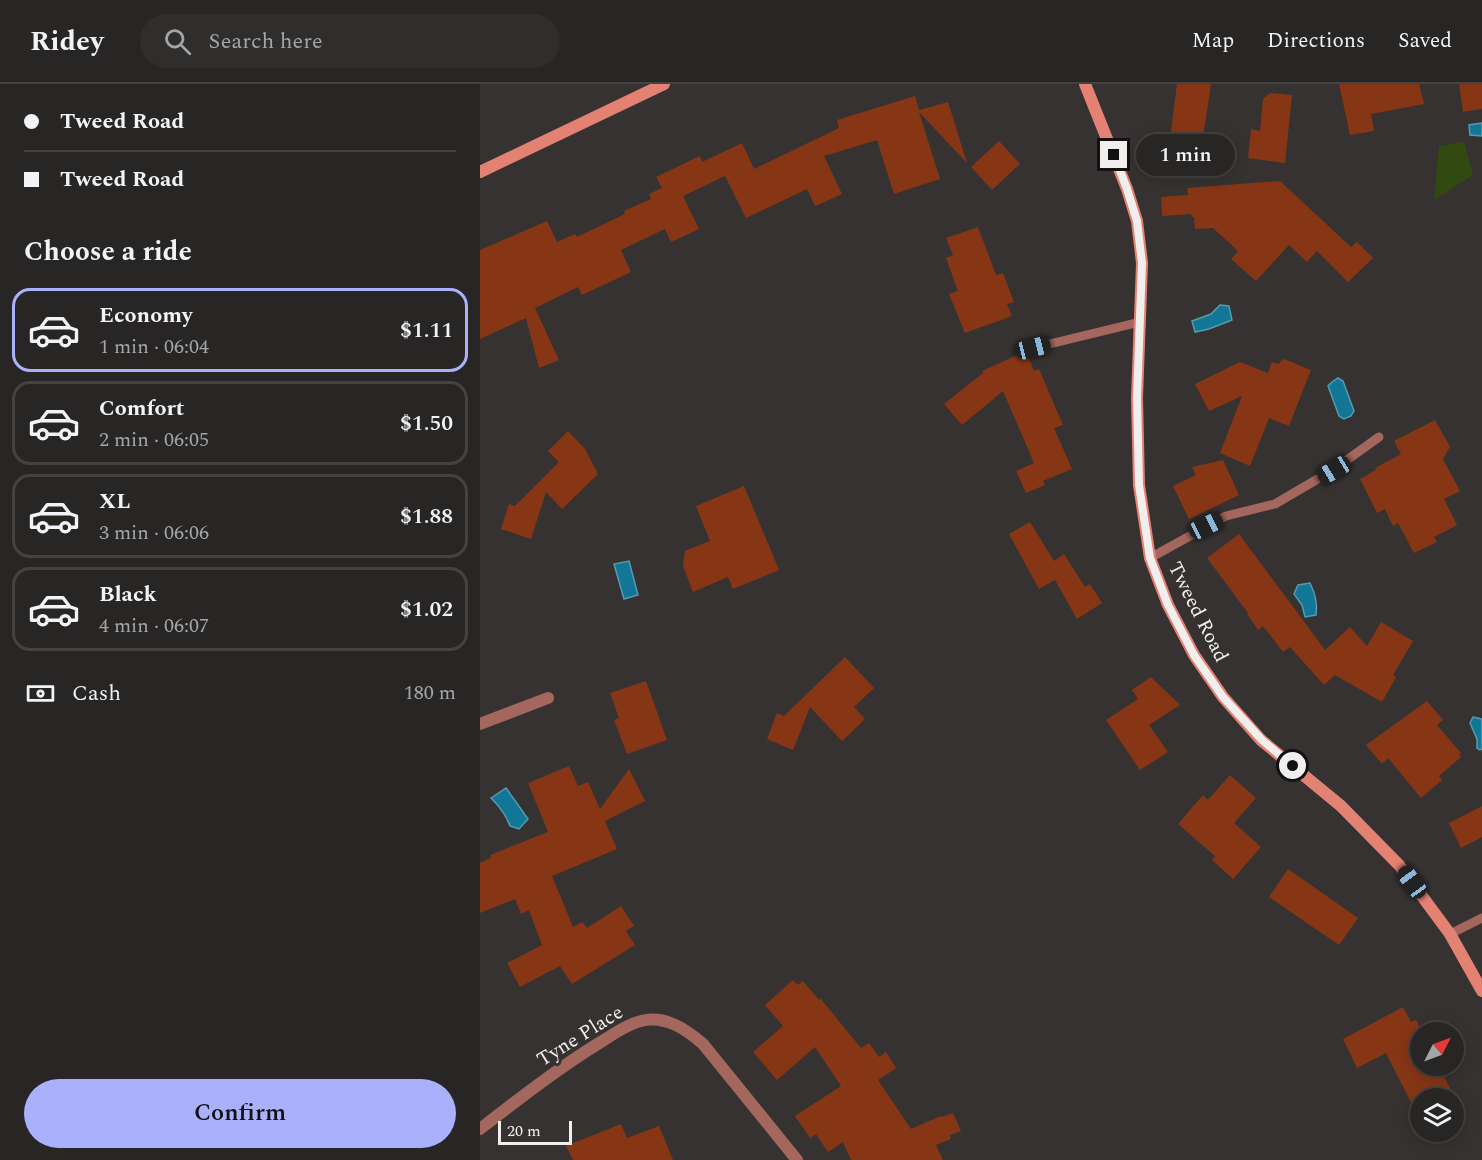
<!DOCTYPE html>
<meta charset="utf-8">
<style>
body{margin:0;font-family:Spectral,serif;background:#302e2d;color:#f1f3f6;height:100vh;display:flex;flex-direction:column;font-size:22px;white-space:nowrap}
*{box-sizing:border-box;margin:0}
p{font-size:20px;color:#a5a5a7}
.icon{flex:none;width:33px;height:33px;fill:none;stroke:currentColor;stroke-width:2;stroke-linecap:round;stroke-linejoin:round}
.map{position:relative;flex:1;overflow:hidden}
.drawer{display:flex;flex-direction:column;background:#282625;width:480px}
.drawer>*{flex:none}
.hud{display:grid;align-content:center;height:132px;padding:0 24px;background:#282625}
.needle{width:39px;rotate:48deg}
.buttons{position:absolute;left:930px;top:938px;display:grid;gap:12px}
.buttons a{display:grid;place-items:center;width:54px;height:54px;border-radius:50%;background:#282625;box-shadow:0 3px 15px #0003,0 0 0 2px #444342;font-size:30px}
.scale{position:absolute;left:18px;bottom:15px;width:74px;box-sizing:border-box;padding-left:6px;border:3px solid #f1eeee;border-top:0;font-size:16px;line-height:21px;white-space:nowrap;color:#f1eeee;-webkit-text-stroke:4px #363231;paint-order:stroke}
.end{position:absolute;width:27px;height:27px;margin:-14px;border:8px solid #f1eeee;background:#111;box-shadow:0 0 0 3px #111}
.from{border-radius:50%}
.bubble{position:absolute;height:42px;border-radius:21px;background:#282625;box-shadow:0 3px 15px #0003,0 0 0 2px #444342;font-size:20px;font-weight:600;line-height:42px;text-align:center}
.car{position:absolute;width:18px;height:36px;margin:-18px -9px;border-radius:8px;box-shadow:0 0 4px 2px #0007;background:linear-gradient(#222 24%,#8ab4d8 0 40%,#222 0 76%,#8ab4d8 0 86%,#222 0)}
.hud b{display:flex;align-items:center;gap:21px;height:57px;font-size:22px}
.hud b+b{border-top:2px solid #444342}
.hud i{width:15px;height:15px;background:#f1f3f6}
ul{padding:0;list-style:none}
li{display:flex;align-items:center;gap:18px;height:84px;margin:0 12px 9px;padding:0 12px;border:3px solid #444342;border-radius:18px}
li div{flex:1}
li b{display:block;font-size:22px}
li em{font-style:normal;font-weight:600}
li.on{border-color:#aab0fb}
li>.icon{width:54px;height:54px;stroke-width:1.5}
h2{padding:0 24px;font-size:27px;line-height:72px}
.pay{display:flex;align-items:center;gap:15px;height:66px;padding:0 24px;font-size:22px}
.pay p{margin-inline-start:auto}
.action{display:flex;gap:12px;margin-top:auto;padding:12px 24px}
.action a{flex:1;height:69px;border-radius:36px;background:#aab0fb;color:#111;font-size:24px;font-weight:600;line-height:69px;text-align:center}
header{display:flex;align-items:center;gap:36px;box-sizing:border-box;height:84px;padding:0 30px;background:#282625;border-bottom:2px solid #444342}
header strong{font-size:28px}
nav{display:flex;gap:33px;margin-inline-start:auto;font-size:21px}
.search{width:420px;height:54px;background:#302e2d;display:flex;align-items:center;gap:15px;box-sizing:border-box;padding:0 21px;border-radius:33px;color:#a5a5a7;font-size:22px}
main{display:flex;flex:1;min-height:0}
.map>svg:first-child{display:block}
.green{fill:#324a11}
.water{fill:#127796;stroke:#559bb0;stroke-width:1.5}
.building{fill:#873615}
.lines{fill:none;stroke-linecap:round;stroke-linejoin:round}
.lane{stroke:#a4675d;stroke-width:9}
.street{stroke:#a4675d;stroke-width:12}
.secondary{stroke:#e38273;stroke-width:12}
.route{stroke:#f1eeee;stroke-width:8}
.labels{text-anchor:middle;dominant-baseline:central;stroke-width:6;stroke-linejoin:round;paint-order:stroke}
.street-label{font-size:20px;fill:#f1eeee;stroke:#363231}
</style>
<header>
<strong>Ridey</strong>
<div class="search"><svg class="icon" aria-label="search" viewBox="0 0 24 24"><circle cx="10" cy="10" r="6"/><path d="M15 15l6 6"/></svg>Search here</div>
<nav><a>Map</a><a>Directions</a><a>Saved</a></nav>
</header>
<main>
<section class="drawer">
<div class="hud">
<b><i class="from"></i>Tweed Road</b>
<b><i></i>Tweed Road</b>
</div>
<h2>Choose a ride</h2>
<ul>
<li class="on"><svg class="icon" aria-label="car" viewBox="0 0 24 24"><path d="M5 17H2v-5l4-1 3-4h7l3 4 3 1v5h-3M9 17h6M6 11h13"/><circle cx="7" cy="17" r="2"/><circle cx="17" cy="17" r="2"/></svg><div><b>Economy</b><p>1 min · 06:04</p></div><em>$1.11</em></li>
<li><svg class="icon" aria-label="car" viewBox="0 0 24 24"><path d="M5 17H2v-5l4-1 3-4h7l3 4 3 1v5h-3M9 17h6M6 11h13"/><circle cx="7" cy="17" r="2"/><circle cx="17" cy="17" r="2"/></svg><div><b>Comfort</b><p>2 min · 06:05</p></div><em>$1.50</em></li>
<li><svg class="icon" aria-label="car" viewBox="0 0 24 24"><path d="M5 17H2v-5l4-1 3-4h7l3 4 3 1v5h-3M9 17h6M6 11h13"/><circle cx="7" cy="17" r="2"/><circle cx="17" cy="17" r="2"/></svg><div><b>XL</b><p>3 min · 06:06</p></div><em>$1.88</em></li>
<li><svg class="icon" aria-label="car" viewBox="0 0 24 24"><path d="M5 17H2v-5l4-1 3-4h7l3 4 3 1v5h-3M9 17h6M6 11h13"/><circle cx="7" cy="17" r="2"/><circle cx="17" cy="17" r="2"/></svg><div><b>Black</b><p>4 min · 06:07</p></div><em>$1.02</em></li>
</ul>
<div class="pay"><svg class="icon" aria-label="cash" viewBox="0 0 24 24"><path d="M3 7h18v10H3z"/><circle cx="12" cy="12" r="2"/></svg>Cash<p>180 m</p></div>
<div class="action"><a>Confirm</a></div>
</section>
<div class="map">
<svg width="1002" height="1076" viewBox="0 0 1002 1076">
<rect width="100%" height="100%" fill="#363231"/>
<polygon class="green" points="984,58 993,91 954,116 959,62"/>
<g class="water">
<polygon points="1002,39 1002,52 990,51 989,41"/>
<polygon points="740,221 749,222 752,236 729,245 715,248 712,237 731,230"/>
<polygon points="858,294 863,297 874,327 871,332 864,335 859,332 848,302 852,298"/>
<polygon points="149,477 158,511 144,515 134,480"/>
<path d="M830,499C835,509 838,519 836,531L825,533L822,521L814,510L818,501Z"/>
<polygon points="993,633 1002,635 1002,665 1000,666 997,664 997,655 990,639"/>
<path d="M26,704L48,735L39,745L30,742C26,730 19,722 11,714Z"/>
</g>
<g class="building">
<polygon points="697,0 731,0 721,67 697,63 697,56 690,55"/>
<polygon points="859,0 939,0 944,20 891,30 894,47 870,51"/>
<polygon points="979,0 1002,0 1002,25 983,28"/>
<polygon points="790,9 812,11 805,79 768,74 771,45 780,47 783,15"/>
<polygon points="435,12 439,26 468,18 487,79 439,28 460,95 414,110 397,56 344,72 362,110 335,122 327,105 266,134 245,92 203,112 219,145 191,158 185,145 141,166 151,188 102,211 98,203 55,224 79,276 59,284 46,234 0,255 0,166 67,137 77,158 95,150 97,153 145,130 144,127 171,115 169,110 182,104 176,93 220,72 222,78 262,59 274,85 359,44 357,36"/>
<polygon points="519,57 540,80 512,106 491,83"/>
<polygon points="800,97 871,163 877,158 893,174 868,198 837,167 827,178 809,161 776,197 751,175 758,167 733,144 715,145 714,133 712,133 711,130 682,132 681,113 708,111 707,104"/>
<polygon points="498,143 516,191 523,189 534,218 527,220 532,232 485,249 469,210 478,207 466,174 473,171 466,154"/>
<polygon points="546,267 554,287 559,285 583,341 574,344 592,385 563,397 565,401 546,409 536,387 554,379 523,307 482,341 464,320 503,289 502,287"/>
<polygon points="804,275 831,286 809,342 789,334 770,382 740,369 762,312 729,327 715,300 760,278 788,289 792,278 798,280"/>
<polygon points="955,336 970,363 963,375 980,407 964,415 977,441 954,453 957,458 934,469 918,439 913,442 905,425 897,429 880,395 896,386 895,384 921,370 914,357"/>
<polygon points="88,347 105,365 118,390 82,425 66,408 51,455 21,445 29,420 35,422 79,378 68,367"/>
<polygon points="743,376 759,411 709,435 693,402 716,391 712,383"/>
<polygon points="264,402 299,486 253,505 248,493 213,508 203,482 205,467 230,457 216,422"/>
<polygon points="550,438 574,477 584,470 605,503 610,500 622,519 597,535 575,496 559,505 529,450"/>
<polygon points="759,450 845,566 870,543 887,562 901,538 933,557 913,591 916,593 902,618 855,591 844,601 810,563 803,568 783,542 778,546 767,530 768,529 727,474"/>
<polygon points="365,573 394,604 374,623 385,635 362,657 330,623 313,666 287,655 297,629 304,632"/>
<polygon points="671,593 700,621 669,641 688,668 660,686 626,636 658,615 652,606"/>
<polygon points="166,597 187,656 147,670 134,636 139,634 130,609"/>
<polygon points="947,617 963,636 957,641 981,669 979,671 981,673 959,692 962,696 941,714 908,674 902,680 886,661"/>
<polygon points="89,682 98,702 108,698 120,725 149,685 165,717 125,737 137,765 72,792 93,843 102,838 107,844 141,822 154,842 146,847 155,861 92,900 80,882 40,903 27,879 62,861 49,826 41,830 35,815 0,829 0,779 11,774 10,771 68,748 48,699"/>
<polygon points="750,691 776,714 754,739 781,763 753,795 732,776 735,772 698,740 723,711 728,716"/>
<polygon points="1002,722 1002,753 981,764 969,739"/>
<polygon points="808,785 878,834 859,861 789,813"/>
<polygon points="313,896 318,901 323,897 339,916 340,914 381,964 389,959 399,973 406,968 416,984 398,996 431,1045 461,1032 462,1033 473,1029 481,1047 470,1051 471,1055 456,1061 463,1076 371,1076 363,1058 348,1068 336,1050 330,1054 315,1032 361,1002 335,963 297,996 273,968 303,942 285,921"/>
<polygon points="923,923 931,938 936,936 942,948 940,981 958,981 985,1033 974,1039 974,1014 940,1014 940,1030 939,1027 936,1028 906,969 877,984 863,955"/>
<polygon points="141,1040 147,1054 179,1042 193,1076 93,1076 86,1062"/>
</g>
<g class="lines">
<g class="lane">
<polyline points="553,264 660,238"/>
<polyline points="670,474 746,432 795,420 853,386 899,353"/>
<polyline points="970,850 1002,834"/>
</g>
<g class="street">
<polyline points="0,640 68,614"/>
<path d="M0,1045C40,1014 81,982 124,956C135,949 148,940 161,937C185,931 206,945 223,960L317,1076"/>
</g>
<g class="secondary">
<polyline points="605,0 647,105 657,137 662,179 657,314 659,401 670,474 688,521 714,571 743,613 781,656 861,722 919,781 970,850 1002,907"/>
<polyline points="0,88 184,0"/>
</g>
</g>
<g class="lines">
<polyline class="route" points="634,71 647,105 657,137 662,179 657,314 659,401 670,474 688,521 714,571 743,613 782,656 813,682"/>
</g>
<g class="labels">
<g class="street-label">
<text transform="translate(718 528) rotate(63)">Tweed Road</text>
<text transform="translate(100 952) rotate(-32)">Tyne Place</text>
</g>
</g>
</svg>
<div class="buttons">
<a><svg class="needle" viewBox="-14 -14 28 28"><path d="M0-13l5 13h-10z" fill="#e53935"/><path d="M0 13l5-13h-10z" fill="#a5a5a7"/></svg></a>
<a><svg class="icon" aria-label="layers" viewBox="0 0 24 24"><path d="M12 4l9 5-9 5-9-5zM3 14l9 5 9-5"/></svg></a>
</div>
<div class="scale">20 m</div>
<i class="end from" style="left:813px;top:682px"></i>
<i class="end" style="left:634px;top:71px"></i>
<div class="bubble" style="left:656px;top:50px;width:99px">1 min</div>
<i class="car" style="left:553px;top:264px;rotate:76deg"></i>
<i class="car" style="left:854px;top:386px;rotate:239deg"></i>
<i class="car" style="left:726px;top:442px;rotate:64deg"></i>
<i class="car" style="left:932px;top:798px;rotate:324deg"></i>
</div>
</main>
